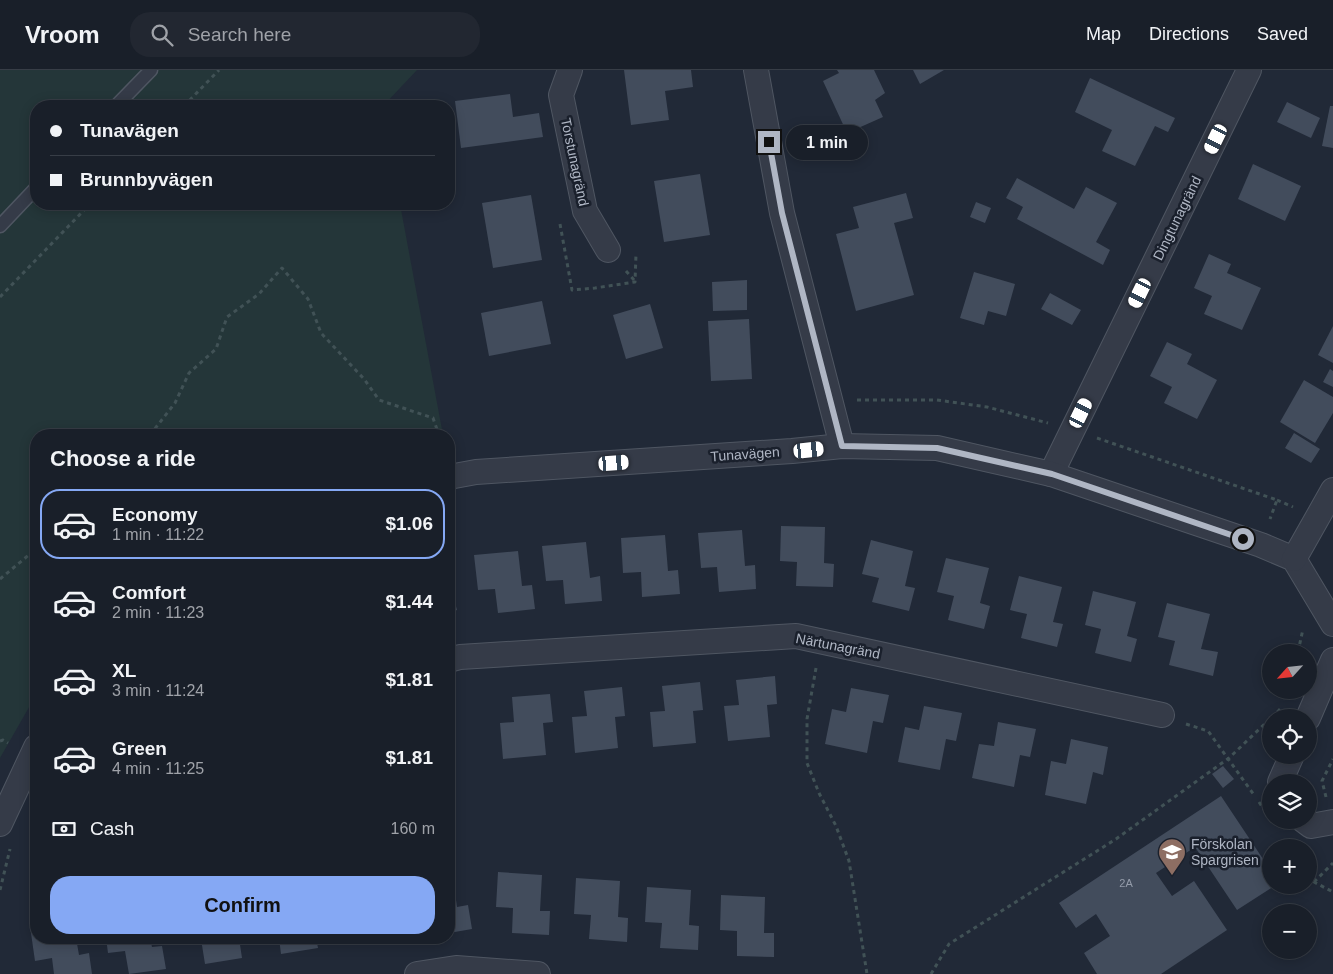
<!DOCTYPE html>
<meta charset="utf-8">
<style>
body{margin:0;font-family:Arial,sans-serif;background:#222731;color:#f1f3f6;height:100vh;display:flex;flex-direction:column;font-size:19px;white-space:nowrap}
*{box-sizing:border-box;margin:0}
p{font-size:16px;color:#9fa2a8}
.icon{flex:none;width:28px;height:28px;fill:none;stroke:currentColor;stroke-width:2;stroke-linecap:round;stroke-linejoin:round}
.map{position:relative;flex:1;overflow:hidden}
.sheet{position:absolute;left:30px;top:359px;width:425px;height:515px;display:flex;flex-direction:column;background:#191f29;border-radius:20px;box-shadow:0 2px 12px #0003,0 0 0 1px #373d46}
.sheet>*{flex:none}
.top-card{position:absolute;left:30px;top:30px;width:425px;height:110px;border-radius:20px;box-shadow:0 2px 12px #0003,0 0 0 1px #373d46;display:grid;align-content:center;height:110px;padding:0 20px;background:#191f29}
.needle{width:32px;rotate:243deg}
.fabs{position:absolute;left:1262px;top:574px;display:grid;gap:10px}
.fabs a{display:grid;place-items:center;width:55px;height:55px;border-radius:50%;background:#191f29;box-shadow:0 2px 12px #0003,0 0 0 1px #373d46;font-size:25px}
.end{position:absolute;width:22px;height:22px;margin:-11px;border:6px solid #afb6c4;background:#111;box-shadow:0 0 0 2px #111}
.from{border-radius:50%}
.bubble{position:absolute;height:35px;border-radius:18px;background:#191f29;box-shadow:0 2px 12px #0003,0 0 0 1px #373d46;font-size:16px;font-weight:600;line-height:35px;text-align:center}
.car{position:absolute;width:15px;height:30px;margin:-15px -8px;border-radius:6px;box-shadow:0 0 4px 1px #0007;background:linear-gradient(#fff 24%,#345 0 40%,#fff 0 76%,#345 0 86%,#fff 0)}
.top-card b{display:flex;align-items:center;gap:18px;height:48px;font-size:19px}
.top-card b+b{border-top:1px solid #373d46}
.top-card i{width:12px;height:12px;background:#f1f3f6}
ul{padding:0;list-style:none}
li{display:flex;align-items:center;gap:15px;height:70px;margin:0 10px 8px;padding:0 10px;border:2px solid transparent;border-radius:20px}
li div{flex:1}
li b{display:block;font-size:19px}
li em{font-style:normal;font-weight:600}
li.on{border-color:#85a8f4}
li>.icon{width:45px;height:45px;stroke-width:1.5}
h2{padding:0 20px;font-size:22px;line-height:60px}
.pay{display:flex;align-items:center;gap:12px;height:55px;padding:0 20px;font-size:19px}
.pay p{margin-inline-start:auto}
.action{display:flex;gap:10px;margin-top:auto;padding:10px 20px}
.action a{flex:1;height:58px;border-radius:20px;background:#85a8f4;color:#111;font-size:20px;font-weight:600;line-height:58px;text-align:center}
header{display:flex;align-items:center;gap:30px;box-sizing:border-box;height:70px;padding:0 25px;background:#191f29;border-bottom:1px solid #373d46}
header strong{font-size:24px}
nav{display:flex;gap:28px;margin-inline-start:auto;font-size:18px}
.search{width:350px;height:45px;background:#222731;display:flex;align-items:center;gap:12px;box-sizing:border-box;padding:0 18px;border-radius:20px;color:#9fa2a8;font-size:19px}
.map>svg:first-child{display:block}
.green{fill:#243639}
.building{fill:#424c5c}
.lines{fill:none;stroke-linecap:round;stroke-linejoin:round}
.lane-casing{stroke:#4f5662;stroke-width:15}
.street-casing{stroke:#4f5662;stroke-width:26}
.path{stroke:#415256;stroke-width:3;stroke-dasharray:4 4;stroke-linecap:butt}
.lane{stroke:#353b48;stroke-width:12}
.street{stroke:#353b48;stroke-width:24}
.route{stroke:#afb6c4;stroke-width:6}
.labels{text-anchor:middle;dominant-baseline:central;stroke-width:5;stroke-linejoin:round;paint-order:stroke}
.number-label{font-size:11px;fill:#949caa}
.street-label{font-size:14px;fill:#afb6c4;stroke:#1a202c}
.poi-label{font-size:14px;fill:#afb6c4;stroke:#1a202c;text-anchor:start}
</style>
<header>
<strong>Vroom</strong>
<div class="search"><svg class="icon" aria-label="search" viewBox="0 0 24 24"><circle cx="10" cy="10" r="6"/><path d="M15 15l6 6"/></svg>Search here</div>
<nav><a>Map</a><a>Directions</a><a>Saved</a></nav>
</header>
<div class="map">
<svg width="1333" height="904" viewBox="0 0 1333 904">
<rect width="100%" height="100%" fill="#212937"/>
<polygon class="green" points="0,0 417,0 383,36 36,36 36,134 400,134 443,365 36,365 36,625 0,688"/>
<g class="building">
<polygon points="624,0 691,0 693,17 665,21 669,50 631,55"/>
<polygon points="837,0 874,0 885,23 875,30 883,47 847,63 823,11 839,3"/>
<polygon points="913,0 944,0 920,14"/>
<polygon points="1090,8 1175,48 1168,62 1155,56 1135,96 1102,81 1112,60 1075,42"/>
<polygon points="510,24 513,47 539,43 543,67 461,78 455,31"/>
<polygon points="1287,32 1320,48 1311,68 1277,52"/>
<polygon points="1330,36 1333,36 1333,78 1322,76"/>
<polygon points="1253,94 1301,116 1285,151 1238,129"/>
<polygon points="700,104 710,165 664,172 654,111"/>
<polygon points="1017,108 1074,139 1086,117 1117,133 1096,172 1110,180 1103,195 1017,149 1023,137 1006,128"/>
<polygon points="906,123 913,148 894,153 914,225 856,241 836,164 859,158 853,137"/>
<polygon points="531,125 542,190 493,198 482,133"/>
<polygon points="976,132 991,138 985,153 970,147"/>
<polygon points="1209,184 1231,194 1227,203 1261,218 1242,260 1204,244 1212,226 1194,218"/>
<polygon points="974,202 1015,214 1006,246 988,241 984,255 960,248"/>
<polygon points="747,210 747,240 713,241 712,212"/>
<polygon points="1050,223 1081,240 1072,255 1041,239"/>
<polygon points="542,231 551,274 489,286 481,243"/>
<polygon points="650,234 663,278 626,289 613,245"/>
<polygon points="749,249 752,309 711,311 708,251"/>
<polygon points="1333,256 1333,293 1318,285"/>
<polygon points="1167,272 1192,284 1187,294 1217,310 1197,349 1164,333 1172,317 1150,306"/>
<polygon points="1330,299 1333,301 1333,317 1323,312"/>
<polygon points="1304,310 1333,327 1333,343 1315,373 1280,352"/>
<polygon points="1294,363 1320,379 1311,393 1285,378"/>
<polygon points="781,456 825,457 824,493 834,494 833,517 796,516 797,492 780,491"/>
<polygon points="742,460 745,496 755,495 756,519 719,522 717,497 701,498 698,463"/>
<polygon points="665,465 668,501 678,500 680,524 642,527 641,502 623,503 621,468"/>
<polygon points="871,470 913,481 905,516 915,518 909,541 872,532 879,508 862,504"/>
<polygon points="586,472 590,508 600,506 602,531 565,534 563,510 546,511 542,476"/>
<polygon points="518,481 522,516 532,515 535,539 498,543 495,519 478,520 474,485"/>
<polygon points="946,488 989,498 980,533 990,536 984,559 948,550 954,526 937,522"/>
<polygon points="1019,506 1062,517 1053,552 1063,554 1057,577 1021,568 1027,544 1010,540"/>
<polygon points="451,517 457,540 449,543 449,518"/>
<polygon points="1093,521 1136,532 1127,566 1137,569 1131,592 1095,583 1101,559 1085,555"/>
<polygon points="1167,533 1210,544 1201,579 1218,582 1213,606 1169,595 1175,571 1158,567"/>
<polygon points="775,606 777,634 767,635 770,667 728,671 724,636 739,635 736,610"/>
<polygon points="700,612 703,640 693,641 696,673 653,677 650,642 665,641 662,616"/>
<polygon points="622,617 625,646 615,647 618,678 575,683 572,647 587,646 584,621"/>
<polygon points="851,618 889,625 883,653 873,651 867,683 825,674 832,639 846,642"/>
<polygon points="550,624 553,652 543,653 546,685 503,689 500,653 514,652 512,627"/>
<polygon points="924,636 962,643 956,671 946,669 940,700 898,692 905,657 919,660"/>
<polygon points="998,652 1036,659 1030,687 1020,685 1014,717 972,708 979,674 994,676"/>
<polygon points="1071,669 1108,677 1103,705 1093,702 1086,734 1045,725 1051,691 1066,694"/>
<polygon points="1223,696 1234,709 1223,718 1212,704"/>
<polygon points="1221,726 1271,801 1271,815 1276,815 1237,840 1195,777 1156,803 1172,826 1194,811 1227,860 1161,904 1097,904 1084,883 1110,866 1096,844 1076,858 1059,833"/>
<polygon points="449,802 452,802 457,837 468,835 472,859 449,863"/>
<polygon points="498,802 542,805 540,841 550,841 549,865 512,863 513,838 496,837"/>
<polygon points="576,808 620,811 618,847 628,848 627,872 589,869 591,845 574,844"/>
<polygon points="647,817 691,820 689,855 699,856 698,880 660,878 662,853 645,852"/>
<polygon points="721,825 765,827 764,863 774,863 774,887 737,886 737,861 720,860"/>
<polygon points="36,855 36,868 76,868 79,885 89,883 92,904 54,904 52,888 35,891 30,856"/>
<polygon points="106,868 150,868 152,877 162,876 166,899 129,904 125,881 108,883"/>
<polygon points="184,868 239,868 242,888 205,894 201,869 184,872"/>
<polygon points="279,868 316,868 318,878 281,884"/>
<polygon points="352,868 390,868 391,869 354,875"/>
</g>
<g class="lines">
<g class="lane-casing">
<g id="lane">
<polyline points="116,36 151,0"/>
<polyline points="0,156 36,118"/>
</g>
</g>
<g class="street-casing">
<g id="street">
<polyline points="570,0 561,25 585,141 608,180"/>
<polyline points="756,0 782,143 842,376"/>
<polyline points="1051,404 1249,0"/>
<polyline points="449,407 476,402 792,381 842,376 937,378 1051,404 1261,475 1294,489 1333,554"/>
<polyline points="1294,489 1333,420"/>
<polyline points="449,590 460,587 796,566 1162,645"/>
<polyline points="1308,648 1333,590"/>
<polyline points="1280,712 1292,685"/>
<polyline points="1303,750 1311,756 1333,752"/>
<polyline points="0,754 36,677"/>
<polyline points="417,904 456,898 538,904"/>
</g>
</g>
<g class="path">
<polyline points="184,36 219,0"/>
<polyline points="560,154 572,220 595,218 635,212 636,184"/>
<polyline points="626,201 635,211"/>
<polyline points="0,227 90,134"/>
<polyline points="857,330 937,330 987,337 1048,353"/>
<polyline points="150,365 175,333 189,303 216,279 227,247 259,224 282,198 308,229 321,263 364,309 379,330 433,348 439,365"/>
<polyline points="1097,368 1277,430 1270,449"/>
<polyline points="1277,430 1293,437"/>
<polyline points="0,509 36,479"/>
<polyline points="1298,582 1303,559"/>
<polyline points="816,598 807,649 807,693 819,723 836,756 849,791 867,904"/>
<polyline points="1272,648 1282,637"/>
<polyline points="1186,654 1208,661 1254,725"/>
<polyline points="0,671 3,670 8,673"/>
<polyline points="1326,727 1322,711 1333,689"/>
<polyline points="1259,732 1271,750"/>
<polyline points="1309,805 1314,812 1333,822"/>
<polyline points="1314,812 1333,793"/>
<polyline points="0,820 10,779"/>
<polyline points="931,904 949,874 1116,769 1229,688 1271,648"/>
</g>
<use href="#lane" class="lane"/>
<use href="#street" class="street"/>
</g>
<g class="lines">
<polyline class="route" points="769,72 782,143 842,376 937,378 1052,404 1243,469"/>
</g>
<defs>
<g id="school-pin" transform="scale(1.4375)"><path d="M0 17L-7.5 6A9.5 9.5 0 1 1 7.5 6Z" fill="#8d6e63" stroke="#1a202c"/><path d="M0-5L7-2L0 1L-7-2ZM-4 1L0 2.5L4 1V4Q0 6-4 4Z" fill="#fff"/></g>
</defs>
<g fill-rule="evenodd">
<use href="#school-pin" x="1172" y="782"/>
</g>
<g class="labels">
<g class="number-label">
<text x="1126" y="813">2A</text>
</g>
<g class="street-label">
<text transform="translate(575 92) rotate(78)">Torstunagränd</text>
<text transform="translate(1177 148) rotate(-64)">Dingtunagränd</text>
<text transform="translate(745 384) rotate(-4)">Tunavägen</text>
<text transform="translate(838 576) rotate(11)">Närtunagränd</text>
</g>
<g class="poi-label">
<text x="1191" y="774">Förskolan<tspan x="1191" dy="16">Spargrisen</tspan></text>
</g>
</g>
</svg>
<div class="fabs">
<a><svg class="needle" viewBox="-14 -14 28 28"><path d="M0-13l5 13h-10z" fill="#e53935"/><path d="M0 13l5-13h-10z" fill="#9fa2a8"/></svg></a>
<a><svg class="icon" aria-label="locate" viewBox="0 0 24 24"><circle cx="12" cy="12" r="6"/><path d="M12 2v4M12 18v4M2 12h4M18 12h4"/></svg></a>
<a><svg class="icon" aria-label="layers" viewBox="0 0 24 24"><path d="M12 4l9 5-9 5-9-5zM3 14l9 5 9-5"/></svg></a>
<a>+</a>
<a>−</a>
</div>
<i class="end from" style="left:1243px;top:469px"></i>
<i class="end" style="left:769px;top:72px"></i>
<div class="bubble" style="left:786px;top:55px;width:82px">1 min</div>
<i class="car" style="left:1216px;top:69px;rotate:206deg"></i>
<i class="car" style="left:1140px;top:223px;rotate:206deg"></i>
<i class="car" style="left:1081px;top:343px;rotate:26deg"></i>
<i class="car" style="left:809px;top:380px;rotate:84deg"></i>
<i class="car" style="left:614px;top:393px;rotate:86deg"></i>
<div class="top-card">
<b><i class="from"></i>Tunavägen</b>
<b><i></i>Brunnbyvägen</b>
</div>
<section class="sheet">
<h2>Choose a ride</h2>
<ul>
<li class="on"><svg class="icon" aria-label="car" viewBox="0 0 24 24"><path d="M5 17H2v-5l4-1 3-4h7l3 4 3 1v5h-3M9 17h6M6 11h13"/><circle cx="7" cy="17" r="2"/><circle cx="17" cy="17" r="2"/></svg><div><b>Economy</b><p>1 min · 11:22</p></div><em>$1.06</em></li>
<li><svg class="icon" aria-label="car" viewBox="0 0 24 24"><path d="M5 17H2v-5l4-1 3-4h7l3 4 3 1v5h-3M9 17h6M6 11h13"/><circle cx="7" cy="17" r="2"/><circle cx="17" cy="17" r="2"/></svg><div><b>Comfort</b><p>2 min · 11:23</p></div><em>$1.44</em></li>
<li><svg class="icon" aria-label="car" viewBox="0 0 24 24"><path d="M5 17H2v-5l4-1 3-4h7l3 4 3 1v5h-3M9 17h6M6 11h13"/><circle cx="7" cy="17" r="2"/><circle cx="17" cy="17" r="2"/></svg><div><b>XL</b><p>3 min · 11:24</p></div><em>$1.81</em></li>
<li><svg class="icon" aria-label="car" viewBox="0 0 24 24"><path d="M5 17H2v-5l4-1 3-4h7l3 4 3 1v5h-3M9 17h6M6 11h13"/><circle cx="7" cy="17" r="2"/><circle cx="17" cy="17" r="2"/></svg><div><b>Green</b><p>4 min · 11:25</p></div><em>$1.81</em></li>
</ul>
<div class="pay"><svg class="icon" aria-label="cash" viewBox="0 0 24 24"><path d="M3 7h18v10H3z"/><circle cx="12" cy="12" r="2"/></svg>Cash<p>160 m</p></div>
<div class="action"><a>Confirm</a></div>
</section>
</div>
